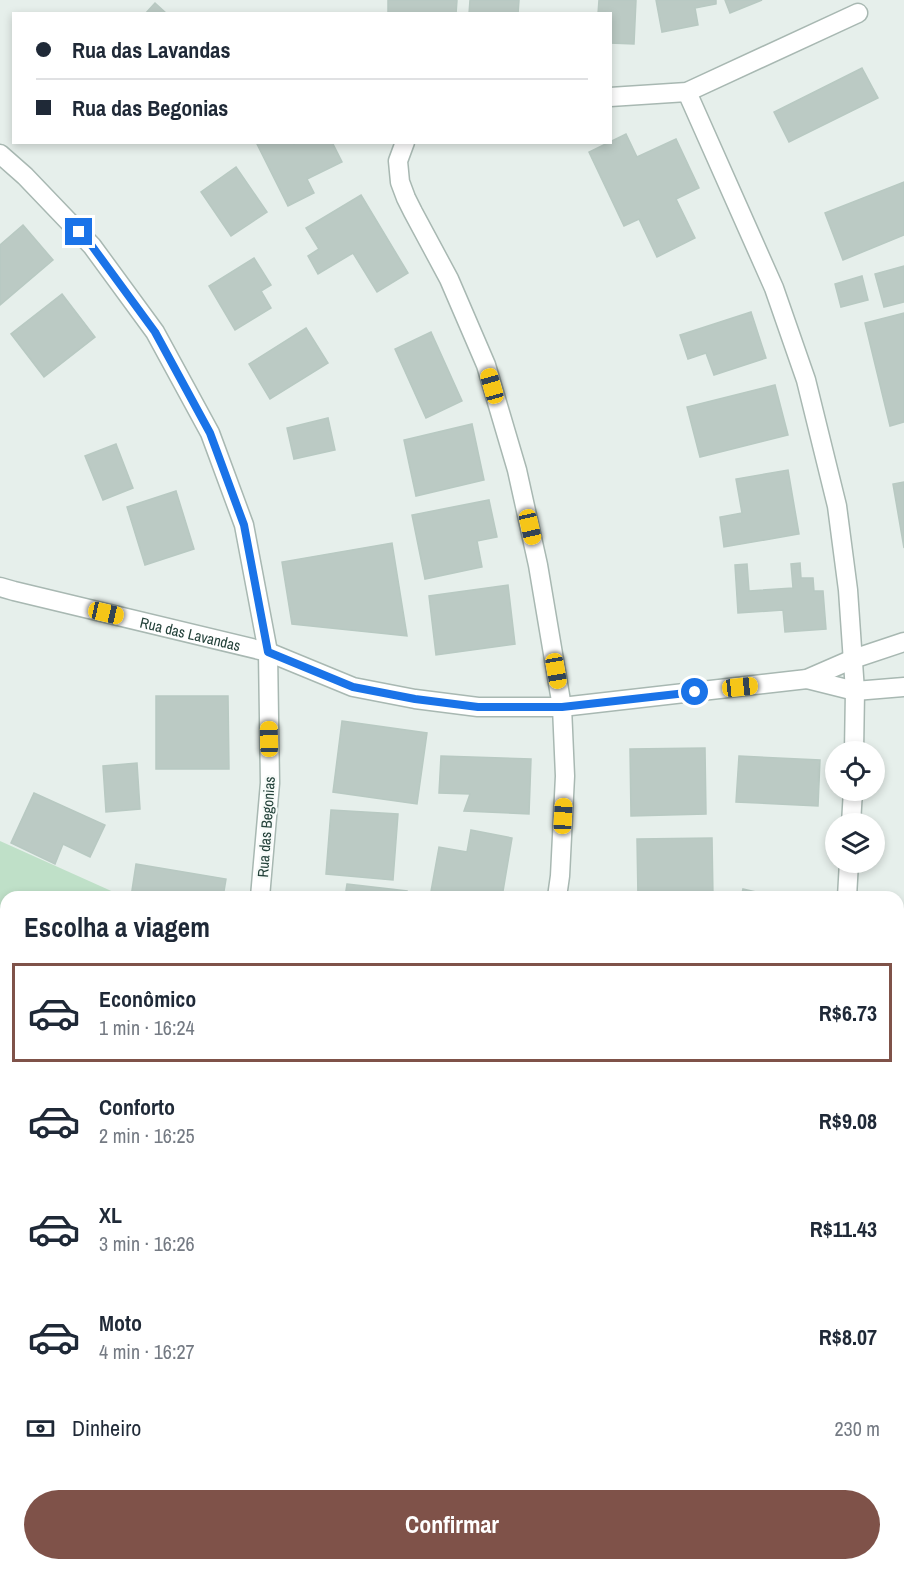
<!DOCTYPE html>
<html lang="pt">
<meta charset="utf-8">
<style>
body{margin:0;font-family:"Archivo Narrow",sans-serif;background:#f2f2f3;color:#1f2937;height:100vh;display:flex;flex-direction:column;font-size:22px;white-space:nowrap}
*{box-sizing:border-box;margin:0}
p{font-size:20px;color:#747a83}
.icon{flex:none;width:33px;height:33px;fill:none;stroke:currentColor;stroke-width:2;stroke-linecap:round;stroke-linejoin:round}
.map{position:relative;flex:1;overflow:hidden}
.side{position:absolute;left:0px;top:891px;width:904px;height:680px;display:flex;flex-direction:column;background:#fff;border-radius:18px 18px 0 0;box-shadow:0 3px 9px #0003}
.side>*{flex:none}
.guide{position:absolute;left:12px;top:12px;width:600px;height:132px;border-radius:0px;box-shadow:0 3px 9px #0003;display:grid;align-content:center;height:132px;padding:0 24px;background:#fff}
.tools{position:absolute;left:825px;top:741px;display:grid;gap:12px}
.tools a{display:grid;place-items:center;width:60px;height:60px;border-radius:50%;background:#fff;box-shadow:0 3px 9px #0003;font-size:30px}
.end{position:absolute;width:27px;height:27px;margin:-14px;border:8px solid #1a73e8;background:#fff;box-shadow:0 0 0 3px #fff}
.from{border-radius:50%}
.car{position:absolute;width:18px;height:36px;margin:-18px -9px;border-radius:8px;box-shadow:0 0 4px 2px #0007;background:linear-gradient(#f5c518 24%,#345 0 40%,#f5c518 0 76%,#345 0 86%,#f5c518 0)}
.guide b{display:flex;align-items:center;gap:21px;height:57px;font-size:22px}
.guide b+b{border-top:2px solid #e0e1e3}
.guide i{width:15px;height:15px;background:#1f2937}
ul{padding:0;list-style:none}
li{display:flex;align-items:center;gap:18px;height:99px;margin:0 12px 9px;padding:0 12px;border:3px solid transparent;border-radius:0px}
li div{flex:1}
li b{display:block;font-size:22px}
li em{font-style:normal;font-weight:700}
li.on{border-color:#7f5249}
li>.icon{width:54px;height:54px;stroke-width:1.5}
h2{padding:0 24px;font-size:27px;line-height:72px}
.pay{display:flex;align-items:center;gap:15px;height:66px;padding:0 24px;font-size:22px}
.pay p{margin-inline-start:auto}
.primary-button{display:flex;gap:12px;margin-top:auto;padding:12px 24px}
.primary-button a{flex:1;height:69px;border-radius:36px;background:#7f5249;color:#fff;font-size:24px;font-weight:700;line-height:69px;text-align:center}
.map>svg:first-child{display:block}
.green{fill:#bfe0c8}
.building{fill:#bbcac4;stroke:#b8c9c2;stroke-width:1.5}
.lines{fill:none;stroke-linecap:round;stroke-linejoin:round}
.street-casing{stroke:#a8b8b2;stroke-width:21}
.street{stroke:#fff;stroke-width:18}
.route{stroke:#1a73e8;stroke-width:8}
.labels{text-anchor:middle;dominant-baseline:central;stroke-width:4.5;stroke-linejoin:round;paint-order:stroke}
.street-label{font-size:15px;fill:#24423a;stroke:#f7fbf9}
</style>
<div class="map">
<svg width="904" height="1570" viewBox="0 0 904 1570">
<rect width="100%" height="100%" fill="#e6efeb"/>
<g class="green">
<polygon points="0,841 118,894 117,897 6,897 6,1425 0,1431"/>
<polygon points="904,1374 904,1570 445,1570 431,1565 898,1564 898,1381"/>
</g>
<g class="building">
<polygon points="388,0 457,0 456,14 388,14"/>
<polygon points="470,0 519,0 518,14 469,14"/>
<polygon points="599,0 636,0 634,44 610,43 610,14 598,14"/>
<polygon points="656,0 716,0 716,4 695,8 698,25 662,32"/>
<polygon points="725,0 762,0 730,13"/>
<polygon points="155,3 167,14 145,14"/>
<polygon points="862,68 878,98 789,142 774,112"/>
<polygon points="626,134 637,157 676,139 699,188 676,199 695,238 657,257 639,219 624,226 589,152"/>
<polygon points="256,142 293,142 294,144 297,142 332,142 342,162 307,179 314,193 288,206"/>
<polygon points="236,167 267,212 231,236 201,192"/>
<polygon points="904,182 904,235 843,260 825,213"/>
<polygon points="361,195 408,273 377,292 353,253 318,274 308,256 319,249 306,228"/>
<polygon points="23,225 53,260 0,305 0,245"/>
<polygon points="254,258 271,285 261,291 271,308 235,330 209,286"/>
<polygon points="904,266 904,302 884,307 875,274"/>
<polygon points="862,276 868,300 841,307 835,284"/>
<polygon points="62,294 95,337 44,377 11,334"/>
<polygon points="751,312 766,358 714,375 706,353 688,359 680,335"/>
<polygon points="904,313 904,422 890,426 865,323"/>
<polygon points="306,328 328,363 270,399 249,364"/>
<polygon points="431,332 462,401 426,418 395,349"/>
<polygon points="775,385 788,435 700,457 687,407"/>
<polygon points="328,418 335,450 294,459 287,428"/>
<polygon points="472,424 484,480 416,496 404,440"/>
<polygon points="116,444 133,488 103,500 85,456"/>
<polygon points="788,470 799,534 724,547 720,517 742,513 736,479"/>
<polygon points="904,482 904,548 893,484"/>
<polygon points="176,491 194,549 145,565 127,507"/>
<polygon points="489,500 497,537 477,541 482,567 425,579 412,515"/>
<polygon points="392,543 407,636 292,624 282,562"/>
<polygon points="800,563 801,578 813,578 814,591 823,591 826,629 785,632 783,610 738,613 735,565 747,564 749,591 793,588 791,564"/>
<polygon points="508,585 515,644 436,655 429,596"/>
<polygon points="156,696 228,696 229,769 156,769"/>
<polygon points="342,721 427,733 417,804 333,792"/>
<polygon points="705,748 706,814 631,816 630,749"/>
<polygon points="441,756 531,759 529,814 464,811 470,794 439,793"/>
<polygon points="739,756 820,760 818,806 736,802"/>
<polygon points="137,763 140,809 106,812 103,766"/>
<polygon points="34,793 105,825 90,857 63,844 55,864 11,843"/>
<polygon points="331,810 398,814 393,880 326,874"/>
<polygon points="471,830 512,838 502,897 430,897 439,847 467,852"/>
<polygon points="712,838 713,897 638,897 637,839"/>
<polygon points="136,864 226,879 223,897 131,897"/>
<polygon points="347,884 407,891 406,897 345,897"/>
<polygon points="743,889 779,897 741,897"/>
<polygon points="898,1167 904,1169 904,1274 898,1272"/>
<polygon points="898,1323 904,1326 904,1334 898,1348"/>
</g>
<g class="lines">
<g class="street-casing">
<g id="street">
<polyline points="687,92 774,288 806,380 837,506 848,590 855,691 854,752"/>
<polyline points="610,97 687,92 858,13"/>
<polyline points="405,142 398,161 400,182 406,198 413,212 449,279 486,365 517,470 538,565 562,707 565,776 560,876 557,897"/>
<polyline points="0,154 25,176 92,246 155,332 210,433 244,525 268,652 270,783 260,897"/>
<path id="s1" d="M0,587L14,591L268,652L353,687L415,699L478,707H562L807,679L853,659L904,642"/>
<polyline points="807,679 855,691 904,687"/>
<polyline points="851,824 853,790"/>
<polyline points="847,897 849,862"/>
<polyline points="0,1444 6,1438"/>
<polyline points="237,1570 240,1564"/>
</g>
</g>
<use href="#street" class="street"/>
</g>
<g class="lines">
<polyline class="route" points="79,232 92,246 155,332 210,433 244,525 268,652 353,687 415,699 478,707 562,707 695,692"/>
</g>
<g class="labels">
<g class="street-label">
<text stroke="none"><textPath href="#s1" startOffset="196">Rua das Lavandas</textPath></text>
<text transform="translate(266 827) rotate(-86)">Rua das Begonias</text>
</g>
</g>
</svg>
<div class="tools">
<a><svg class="icon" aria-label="locate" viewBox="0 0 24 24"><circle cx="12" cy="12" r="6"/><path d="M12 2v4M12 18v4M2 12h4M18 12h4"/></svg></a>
<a><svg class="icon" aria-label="layers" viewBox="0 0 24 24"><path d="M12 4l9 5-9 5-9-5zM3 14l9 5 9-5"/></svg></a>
</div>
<i class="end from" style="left:695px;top:692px"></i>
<i class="end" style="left:79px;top:232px"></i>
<i class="car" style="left:492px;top:386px;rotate:344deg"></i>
<i class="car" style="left:530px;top:527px;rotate:167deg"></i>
<i class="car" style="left:106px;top:613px;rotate:103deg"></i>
<i class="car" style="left:556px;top:671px;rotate:170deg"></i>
<i class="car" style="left:740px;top:687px;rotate:84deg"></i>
<i class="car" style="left:269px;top:739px;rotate:359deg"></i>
<i class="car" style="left:563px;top:816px;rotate:3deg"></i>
<div class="guide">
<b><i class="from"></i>Rua das Lavandas</b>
<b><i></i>Rua das Begonias</b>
</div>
<section class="side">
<h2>Escolha a viagem</h2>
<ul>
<li class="on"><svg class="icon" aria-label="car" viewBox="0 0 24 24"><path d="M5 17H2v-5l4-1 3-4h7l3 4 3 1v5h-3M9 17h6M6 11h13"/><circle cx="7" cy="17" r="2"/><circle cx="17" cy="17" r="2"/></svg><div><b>Econômico</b><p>1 min · 16:24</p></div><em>R$6.73</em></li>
<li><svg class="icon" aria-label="car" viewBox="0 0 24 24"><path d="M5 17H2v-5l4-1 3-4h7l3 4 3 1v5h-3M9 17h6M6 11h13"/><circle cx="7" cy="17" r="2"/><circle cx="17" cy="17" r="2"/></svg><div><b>Conforto</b><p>2 min · 16:25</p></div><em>R$9.08</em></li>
<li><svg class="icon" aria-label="car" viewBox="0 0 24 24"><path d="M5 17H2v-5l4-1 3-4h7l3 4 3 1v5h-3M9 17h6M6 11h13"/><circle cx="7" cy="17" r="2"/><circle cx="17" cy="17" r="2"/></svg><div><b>XL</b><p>3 min · 16:26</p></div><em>R$11.43</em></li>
<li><svg class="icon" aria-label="car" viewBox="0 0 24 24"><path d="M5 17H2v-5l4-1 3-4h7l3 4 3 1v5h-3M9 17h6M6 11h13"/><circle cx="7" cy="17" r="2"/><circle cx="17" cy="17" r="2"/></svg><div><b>Moto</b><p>4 min · 16:27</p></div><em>R$8.07</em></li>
</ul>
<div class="pay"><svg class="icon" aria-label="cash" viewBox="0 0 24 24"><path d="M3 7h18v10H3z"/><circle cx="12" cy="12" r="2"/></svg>Dinheiro<p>230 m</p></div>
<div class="primary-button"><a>Confirmar</a></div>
</section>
</div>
